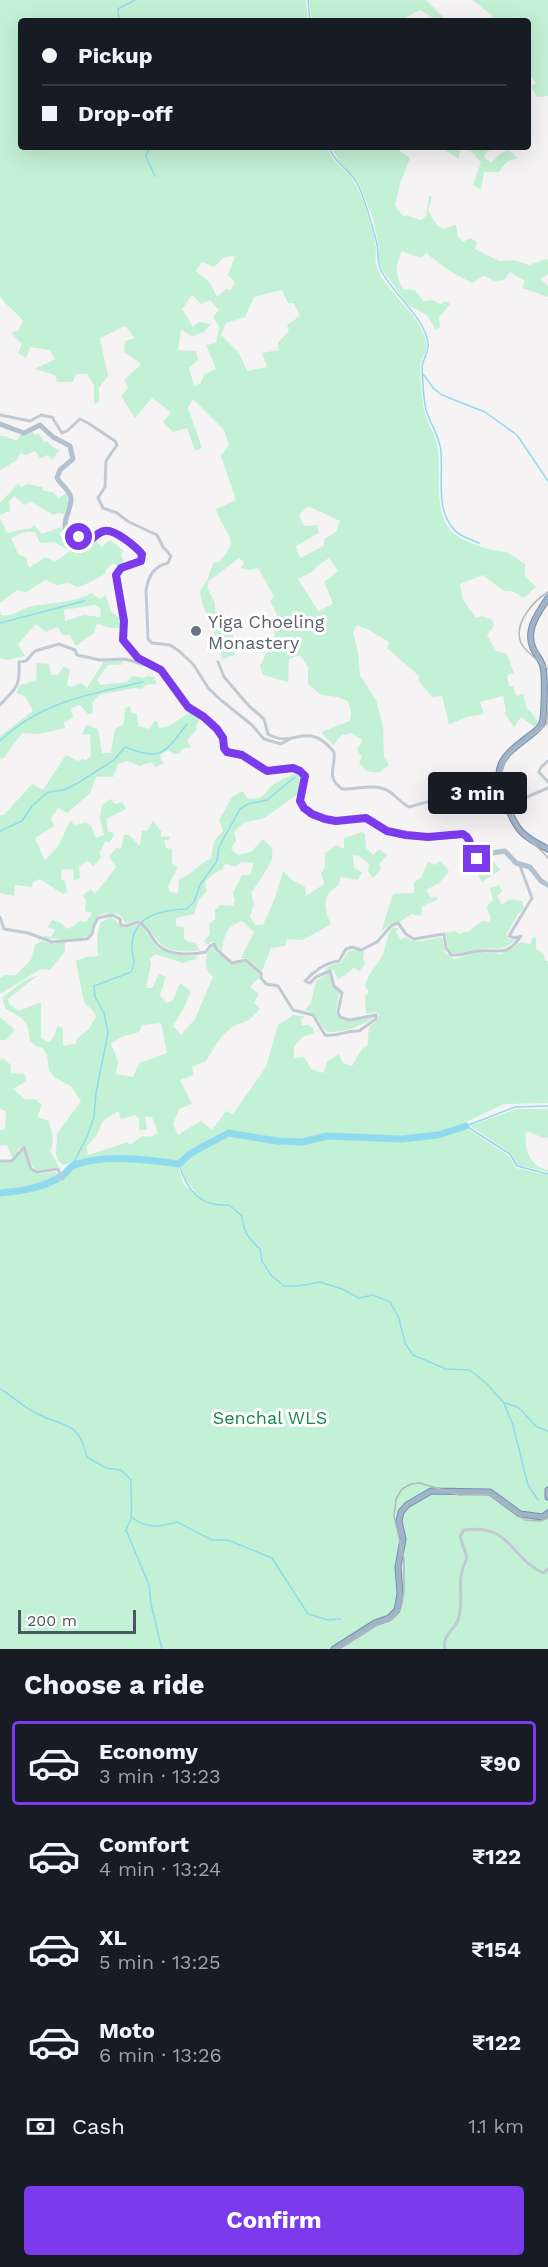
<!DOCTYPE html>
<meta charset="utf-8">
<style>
body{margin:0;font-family:"Work Sans",sans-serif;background:#242831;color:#f1f3f6;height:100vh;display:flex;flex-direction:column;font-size:22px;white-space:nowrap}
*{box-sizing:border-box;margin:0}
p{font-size:20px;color:#9ea1a6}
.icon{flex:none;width:33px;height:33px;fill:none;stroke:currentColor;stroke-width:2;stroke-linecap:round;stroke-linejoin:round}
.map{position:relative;height:1649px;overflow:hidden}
.drawer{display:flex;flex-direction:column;background:#171b24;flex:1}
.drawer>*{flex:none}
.top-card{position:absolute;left:18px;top:18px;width:513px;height:132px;border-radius:6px;box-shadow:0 6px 24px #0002;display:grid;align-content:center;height:132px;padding:0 24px;background:#171b24}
.scale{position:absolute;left:18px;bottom:15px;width:118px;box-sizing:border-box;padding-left:6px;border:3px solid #4a5661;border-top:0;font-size:16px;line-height:21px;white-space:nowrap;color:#4a5661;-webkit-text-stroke:4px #fff;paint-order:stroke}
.end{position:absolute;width:27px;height:27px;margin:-14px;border:8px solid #7c3aed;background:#fff;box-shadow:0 0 0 3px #fff}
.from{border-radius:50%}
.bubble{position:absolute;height:42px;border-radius:6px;background:#171b24;box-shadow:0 6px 24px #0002;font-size:20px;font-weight:700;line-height:42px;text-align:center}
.top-card b{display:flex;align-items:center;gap:21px;height:57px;font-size:22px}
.top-card b+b{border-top:2px solid #363941}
.top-card i{width:15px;height:15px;background:#f1f3f6}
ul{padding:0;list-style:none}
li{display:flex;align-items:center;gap:18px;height:84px;margin:0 12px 9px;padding:0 12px;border:3px solid transparent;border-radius:6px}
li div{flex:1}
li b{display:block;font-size:22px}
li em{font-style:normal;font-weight:700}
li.on{border-color:#7c3aed}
li>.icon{width:54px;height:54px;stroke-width:1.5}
h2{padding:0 24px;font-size:27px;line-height:72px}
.pay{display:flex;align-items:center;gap:15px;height:66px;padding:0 24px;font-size:22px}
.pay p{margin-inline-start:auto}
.primary-button{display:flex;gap:12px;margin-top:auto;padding:12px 24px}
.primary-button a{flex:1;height:69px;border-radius:6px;background:#7c3aed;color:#fff;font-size:24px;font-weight:700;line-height:69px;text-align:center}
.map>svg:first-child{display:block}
.green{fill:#c3f1d5;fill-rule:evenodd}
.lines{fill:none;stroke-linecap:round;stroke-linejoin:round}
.stream{stroke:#90daee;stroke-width:1.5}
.river{stroke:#90daee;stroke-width:7}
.trunk-casing{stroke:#7690ad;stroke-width:7}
.minor{stroke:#c1cad2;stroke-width:3}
.primary{stroke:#b3c2d1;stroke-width:5}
.trunk{stroke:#9fb4c9;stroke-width:5}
.rail{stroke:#b5b8bd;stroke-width:1.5}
.minor-bridge{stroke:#c1cad2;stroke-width:3}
.route{stroke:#7c3aed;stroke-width:8}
.worship-dot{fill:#6b7280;stroke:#fff;stroke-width:2}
.labels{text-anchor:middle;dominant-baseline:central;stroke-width:6;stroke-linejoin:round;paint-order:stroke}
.worship-label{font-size:18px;fill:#5b616d;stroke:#fff;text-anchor:start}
.park-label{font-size:18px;fill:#17864f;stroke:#fff}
</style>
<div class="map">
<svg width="548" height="1649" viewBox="0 0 548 1649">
<rect width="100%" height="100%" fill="#f5f3f3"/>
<g class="green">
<path d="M0,0H306L308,21H21V147H327C331,161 344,168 352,179C362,192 374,231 376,248C376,256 374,262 378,270C390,296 420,314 426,342C429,352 420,358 420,367C420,376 422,405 425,413C429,426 437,437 438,451C441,476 434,505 448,527C455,538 476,545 488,549C494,551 500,550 506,552C512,554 519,561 525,564V576L536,587L524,598L512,591H504L483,575L460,584L463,600L476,618L482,616L492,620L494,626L487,635L496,651L507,654L514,673L507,675L509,686H513L516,696L523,694L527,709L533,714L538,724L535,727L521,717L514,727L505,714L506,710L503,696L480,702L484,714L467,717L449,724L442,696L432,697L418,680L419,676L387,648L389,642L369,630L357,625L353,632L358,653L360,675L376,700L383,726L384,757L389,765L379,773L366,771L359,763L362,757L357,750L362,740L352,733L342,735L333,745L321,732L350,721L351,712L348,701L338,697L321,695L308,684V667L300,655L289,659L288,682L263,675L260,666L275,635L274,626L277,614L270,601L274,596L258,568L250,570L241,569L244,562L239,558L209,581L207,587L215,603V611C231,626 235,633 235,655L223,659L219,649L220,646L203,606L200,592L208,578L213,563L219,562C243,535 224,537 216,509L236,500L221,456L229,445L224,430L193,399L188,408L202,448L195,451L187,428L173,432L163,422L171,412L152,398L135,418L121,396L128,388L124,380L141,364L124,352L125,341L135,338L125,326L100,338L108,376L99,388V402L94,404V385L87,374H76L73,382H57L55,375L35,369L55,359L50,350L30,347L26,358L18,353L22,344L11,333L19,330L23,321C16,311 6,306 0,296ZM235,256L228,275L235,282L231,290L226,289L217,297L210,283L196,271L202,262L214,267L223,258ZM282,290L288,303H294L300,316L287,325L289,331L278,343L279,350L262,353L267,367L247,371L239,353L221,335L226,323L245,317L254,297ZM192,295L201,304L210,300L219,310L213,317L219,326L216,343L206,345L216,369L204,374L201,383L194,386L189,368L198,360L196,351L178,350L181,330L192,336L204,332L211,324L199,322L193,327L182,309ZM308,506L340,521L336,532L324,539V546L300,558L296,546L319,533L317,525L304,526L299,515ZM329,558L338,571L324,582L333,604L318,611L298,579L314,571L316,567Z"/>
<polygon points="309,0 426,0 447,21 438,21 420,10 405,18 406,21 312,21"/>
<polygon points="472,0 548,0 548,96 537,97 531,86 536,83 528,72 528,21 490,21 493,16"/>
<path d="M331,147H403L400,151L410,158L400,184L395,206L404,217L406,215L421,220L426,216L429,196H432L428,210L436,224L443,229L456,225L458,237L463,242L470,238L477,242L475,249L499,261L514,260L529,265L548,259V274L541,279L548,286V297L522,288L525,281L510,272L504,280L495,281L484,276L472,283L450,271L426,253L421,258L402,251C395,265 395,275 403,289L415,290L423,301L432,300L440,304L446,301L450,304L439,318L440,327L436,330L427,315L408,305L382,269L378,259L379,247L373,218L359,184L340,162Z"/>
<path d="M441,147H491L493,150L487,151L484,157L491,163L500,154L508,150L518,158C508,160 504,164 499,172H484L481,190L473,185L481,162L471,151L461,149L458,159Z"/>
<polygon points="32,432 35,435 39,434 44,442 47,441 54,448 60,450 52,460 48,455 40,458 35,451 26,455 20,453 17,460 0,470 0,436 5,436 17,441 20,435 26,435"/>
<polygon points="18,484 21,487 28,484 42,487 44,491 53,492 59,498 66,493 69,503 64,514 58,513 53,515 30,501 25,505 14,496 9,501 10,511 0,515 0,503"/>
<path d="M0,518L7,533L24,529H30L34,525L42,534L61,527L63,530L59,534L64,541L72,542L78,538L88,543L97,541L102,547L110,540L124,551L121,554L124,562L118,566L113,563L106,570L105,574L84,585L77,587L68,583L57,585L45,580L26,592L17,590L0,603ZM25,532H35L40,543L54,542L70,551L55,562L46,557L29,568L26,558L18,554L11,538Z"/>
<path d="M91,593L100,599L106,595L111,612L120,618V628H112L97,624L94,633L76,646L69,634L63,636L58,627L46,632L36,624L18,644L25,656L7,660L0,658V610L1,615C15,617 18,610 29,607C45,603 79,602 91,593ZM95,605L101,609L100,617L84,615L65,621L64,610Z"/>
<polygon points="111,660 123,661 121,665 108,665 97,680 100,685 127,682 132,676 144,678 147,676 154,677 157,684 146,685 142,689 134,688 99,695 92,703 93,713 88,714 80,705 71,708 73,718 63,723 66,728 38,734 22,733 3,759 0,758 0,736 33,711 25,696 16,693 20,685 36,680 37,663 49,664 51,675 58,675 64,666 70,670 67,685 71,687 81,683 87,688 104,661"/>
<polygon points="130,706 131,713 137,714 138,726 150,729 154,721 157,721 159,728 169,726 190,712 200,718 196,726 197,729 187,740 191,747 181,749 180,754 173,754 169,750 160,755 163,764 155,767 151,762 140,766 128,761 118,764 113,777 96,777 90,793 67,813 58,808 51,818 54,826 35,838 45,861 59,845 70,821 75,825 86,822 91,826 96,838 104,835 100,818 102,805 111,799 115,804 122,802 126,809 106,819 108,832 112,832 114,835 110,842 105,842 100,852 101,858 93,866 88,861 79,866 80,878 74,881 73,869 62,870 61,879 65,881 67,892 63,894 40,879 33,882 32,887 15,885 14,896 0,893 0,815 4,815 32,784 43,790 66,755 77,761 83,759 86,761 91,755 90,735 82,734 87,725 98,729 102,753 111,753 115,729 124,724 125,708"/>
<path d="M299,772L303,780L298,794L264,818L243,823L234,832L236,840L231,849L238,855L251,852L263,839L272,848C272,852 273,855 272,858C271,864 255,888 251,893L254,904L250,916L255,925H263L276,895L283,871L292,880L305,887L306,896L324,884L321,873L325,867V853L336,845L344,849V838L362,832L365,834L366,848L373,855L379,849L387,855L379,864L381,869L373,878L368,871L369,864L359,856L353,855L354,868L362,872L358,880L341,877L338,886C321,894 324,910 331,924L303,940L287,939L285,946L271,948L262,971L247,958H241L254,932L242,921C223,928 226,935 221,952L215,943L212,941L208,945L204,941L210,934L209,924L215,919V910L220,905L233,906L235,901L233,893L242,875H250L254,863L241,862L235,867L226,864L223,866V869L214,873L205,882L207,891L199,899L194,914L176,918V926L184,927V938L189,942L195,943L200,950C187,953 168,952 159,942C152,934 148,925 139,920L125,923L121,916C111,912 98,911 93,924C92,925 91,933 90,934C85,941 51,940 43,938L44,936L51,937L55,930L48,927L52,920L61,923L66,929L74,926L79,921L86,922L92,913L85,911L86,901L83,895L91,889L95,894L116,867L109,857L116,848L121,849L124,835H129L140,846L142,831L148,830L153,821L161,831V837L169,836L170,839L164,841L166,848L172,849V863L178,867L168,886L170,892L178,893L179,879C192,875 199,864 211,858L214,841L223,831L219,820L232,797L243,791L247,798C268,801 263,790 276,783C283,779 291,775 299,772Z"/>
<polygon points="440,861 449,871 439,883 426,890 431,898 437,897 437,900 422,906 421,916 411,914 400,922 391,923 381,932 393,894 414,893 414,882 421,878 428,862 435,865"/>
<polygon points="493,861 500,870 482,882 476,872"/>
<path d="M499,885L502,891L497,896L502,905L510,899L522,901L524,909L518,914L506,935L508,939L516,940C498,953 498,947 480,949C470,950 462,954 451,953L448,948L446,933L455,931L459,934L469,931L482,921L489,922L491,918L486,907L493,900L490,888Z"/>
<path d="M111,917L124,928L138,925L142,927L159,949L184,956H197L196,959L183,963L155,954L150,959L151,964L146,988H152L159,974L166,977L160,995L166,1003L173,1000L180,983L191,991L184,1008L173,1026L181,1035L195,1019L213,977C203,968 204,955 213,946L216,952L232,964L247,961L259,973V978L250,987L259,994L254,1003L260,1009L249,1020L233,1026L221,1037L206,1061L192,1067L194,1075L180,1080L192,1104L179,1109L173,1124L178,1135L201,1121L212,1130L226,1111L233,1114L266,1067L278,1025L293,1015L305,1016L301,1019L302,1025H308L313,1028L314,1033L302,1037L294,1047V1058L304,1057L311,1069L324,1073L327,1062L339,1054L343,1063L352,1066L362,1049L367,1046L369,1028L378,1019L379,1015L376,1012L366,1014L365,996L369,992L365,986C368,972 380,964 384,951C387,942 387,935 393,927L398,929L396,932L401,940L405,937C417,945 429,939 442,937L445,953L454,959L479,952L501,954L521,942L530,944L533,937L536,938V949L543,953L546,961H548V1103L504,1104L464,1123L437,1132L403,1136L327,1134L302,1139L277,1138L225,1130L189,1151L178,1162C140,1158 100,1153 63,1165C51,1155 58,1148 57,1134L81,1101L71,1086L54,1077L49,1070L47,1055L43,1048L36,1046L30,1041C29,1021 23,1018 6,1009L2,998L24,981L38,975L8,999L9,1004L19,1011L41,1002V1038L48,1042L52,1040L58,1026L63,1028V1046L76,1044L77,1038L88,1030L96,1017L94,1012L84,1002L76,961L86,957L98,956L97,938L100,923ZM161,1023L167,1053L139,1063L133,1077L116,1074L118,1062L111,1043L124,1036L139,1032L142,1025ZM118,1111L121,1119L135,1115L139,1119V1130H147L145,1117H152L158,1133L150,1137L143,1136L129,1145L128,1142L88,1155L86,1147L96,1136L103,1121Z"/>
<polygon points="41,941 53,944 65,942 65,951 50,970 41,969 0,994 0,978 5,975 16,975 31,960 35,945"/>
<polygon points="364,950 363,960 366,963 359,971 354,968 338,980 334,970 324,970 331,965 341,963 349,951"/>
<path d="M329,973L332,983L339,993L336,1012L339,1018L352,1021L374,1017C364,1026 341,1033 327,1032L314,1014L305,1010L311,1003L316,981Z"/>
<polygon points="0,1017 15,1030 6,1040 0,1040"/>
<path d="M2,1058L11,1065L10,1073L25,1074L26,1081L13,1089L25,1099H35L42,1105L37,1117L49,1121C51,1133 56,1139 50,1151L59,1167C29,1173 36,1172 26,1148L20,1147L15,1156L12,1158L7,1145L0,1146V1130L5,1129L6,1111L0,1109V1061Z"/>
<path d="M516,1109H548V1137L544,1138L526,1131C524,1150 529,1165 548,1170V1172L518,1165L511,1153L470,1126Z"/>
<path d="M466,1128L509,1156L516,1168L548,1175V1649H0V1195C22,1193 48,1190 66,1175C70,1172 72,1167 76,1166C100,1155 152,1162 178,1165L183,1183L191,1191H195L186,1180L181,1165L191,1153L229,1134L278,1143L302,1144L328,1138L402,1141L439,1137Z"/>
<polygon points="23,1149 30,1170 39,1174 56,1172 57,1176 41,1184 0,1191 0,1163 3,1161 12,1162"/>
</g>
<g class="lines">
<g class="stream">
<polyline points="308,0 310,21"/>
<polyline points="119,21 118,9 135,0"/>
<polyline points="149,147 146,157 155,176"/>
<path d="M329,147C334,163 352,171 359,187C367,206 372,224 377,244C379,253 376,261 381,270C393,295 423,315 428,342C430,352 422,359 422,368C423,380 423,402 427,413C432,427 440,437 441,452C443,475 436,507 452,527C458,536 470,539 479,543"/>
<polyline points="423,374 434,389 442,395 485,412 517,435 548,481"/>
<polyline points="0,623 84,601"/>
<path d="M0,741C40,702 90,694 143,682"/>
<path d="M0,831L22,821L32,806L48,792L64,790L78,783L114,760L125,747C162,761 164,754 187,724"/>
<polyline points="466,1126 510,1154 517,1166 548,1174"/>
<polyline points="466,1126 515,1107 548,1106"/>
<path d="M73,1164L87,1137L94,1117L96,1093L108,1033L104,1013L95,997L94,986L131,972C136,963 133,959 132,949C131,916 160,910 186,909L194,902L200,885L217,861L219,847L240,809L248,804L267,800L295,777"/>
<path d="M179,1164C187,1190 199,1207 229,1205L242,1216C243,1232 249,1239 260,1249L262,1261L271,1275L284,1286H299L320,1282L342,1289L359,1298L373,1295L390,1302L399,1318L405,1343L413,1355L446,1369L470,1370L487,1384L504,1403L513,1425L528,1485L538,1500"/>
<path d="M0,1389C13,1396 23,1407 36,1413C46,1419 61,1422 71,1428C81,1434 84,1447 87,1457L106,1468L121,1470L131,1480C130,1493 133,1504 131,1517C147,1529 159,1527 177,1522L212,1540H228L272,1558L308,1614L328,1620L341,1619"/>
<polyline points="505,1403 518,1407 537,1427 548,1431"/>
<polyline points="131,1519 126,1530 149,1585 151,1604 162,1649"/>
</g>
<path class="river" d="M0,1193C22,1191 44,1188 63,1175C68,1172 70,1165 77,1164C109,1154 146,1160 179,1164L191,1153L228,1133L277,1141L302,1142L327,1136L402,1139L438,1135L466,1126"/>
<g class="trunk-casing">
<g id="trunk">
<path d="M548,598C538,613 525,630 533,648C535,654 540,658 542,664C546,672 544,708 543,718C543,725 538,729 533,733C502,757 490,764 506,804C517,831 522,836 548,849"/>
<polyline points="548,1490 548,1497"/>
<polyline points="334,1649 375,1623 389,1618 397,1610 400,1594 398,1567 403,1539 399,1521 401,1512 407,1505 431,1491 490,1492 520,1514 543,1517 548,1513"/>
</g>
</g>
<g class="minor">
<path d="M0,415L30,421L41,415L46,416L52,417L62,433L67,431L80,419L88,423L115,441L117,445L106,461L105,487L98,498L103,508L117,513L129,522L157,535L163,547L171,556L168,563C153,567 149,575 146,590L148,639L152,643L170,645L179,651L193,664L209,689L222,701L252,725L264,739L281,744L290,739"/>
<path d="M218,662L224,677L249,706L264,719L268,734C294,750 306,718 334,752C336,769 325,776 342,789C357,790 375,782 390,792C397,797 401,803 409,807C425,803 443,796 459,797C475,798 490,807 505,805"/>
<path d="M0,705C16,687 20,689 19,662L26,661L35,651L59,644L75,650L77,655L100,660L125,659L152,667"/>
<polyline points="548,761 541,767 539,772 548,782"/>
<polyline points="510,804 548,788"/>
<path d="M0,917L4,929L28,933L52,942L87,939L92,934L94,925L98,918L112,915L120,919L121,925L126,926L138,922C148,926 151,938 158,945C169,956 192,955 206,952L210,946L214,944L217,950L232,963L246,960L261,973V978L266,984L278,986L293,1010L313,1015L325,1035C337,1037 347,1030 359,1031L376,1019V1015L350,1020L340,1017L338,1012L342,993L334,986L330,971L316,977L310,983L305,981C313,972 326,962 339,961L346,949L352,947L361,950L377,942L392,925L398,923L406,934L414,939L444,934L446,948L451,955C461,956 469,952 479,951C498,949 506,958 521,936L515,938L509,936L532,898L520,866"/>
<polyline points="0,1161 12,1161 24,1147 31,1169 37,1172 58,1169 63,1179"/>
<path d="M445,1649C442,1635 454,1631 458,1620C466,1596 454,1583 467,1558L460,1536L464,1530C512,1524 509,1557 543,1573L548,1569"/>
</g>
<path class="primary" d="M0,424L24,433L40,425L53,437L70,446L73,459L60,470L57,478C61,485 69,489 71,498C72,509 62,519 66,531L87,540L109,530L133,545L142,554L141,561L121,568L116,575L124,621L123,641L138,658L160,669L184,703L217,729L223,738L225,751L248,758L267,771C281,771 294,763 305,776L300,801L304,808L312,814L325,818L336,821L366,818L372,820L387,831L406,835L428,837L463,833L469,839L474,857L480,859L492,853L505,851L516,863L530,867L541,881L548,885"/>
<use href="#trunk" class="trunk"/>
<g class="rail">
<path d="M548,592C533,601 513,624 521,643C527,654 539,661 548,669"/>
<path d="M548,698L547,724C515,751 489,757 508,803C512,811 514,822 519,829C526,840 540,847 548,858"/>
<polyline points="339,1649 375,1626 392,1619 401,1608 404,1591 404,1559 394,1516 396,1499 402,1489 411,1484 420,1483 459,1495 489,1494 525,1520 541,1521 548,1518"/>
</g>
<polyline class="minor-bridge" points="506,805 510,804"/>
</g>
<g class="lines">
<path class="route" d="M79,537L92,539C95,536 100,532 104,531C114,528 136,547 142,554L141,561L121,568L116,575L124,621L123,640L138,658L161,670L188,707L204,717L217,729L223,738L224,748L227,752L242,755L267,771L293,768L300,771L305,776L300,801L304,808L312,814L325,819L336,821L366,818L387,831L406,835L428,837L463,834C474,840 468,852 477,859"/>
</g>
<circle class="worship-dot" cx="196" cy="631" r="6"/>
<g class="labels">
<g class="worship-label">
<text x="208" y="621">Yiga Choeling<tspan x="208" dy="21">Monastery</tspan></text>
</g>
<g class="park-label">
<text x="270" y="1417">Senchal WLS</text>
</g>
</g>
</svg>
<div class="scale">200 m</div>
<i class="end from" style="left:79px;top:537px"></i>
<i class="end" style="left:477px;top:859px"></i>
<div class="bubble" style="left:428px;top:772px;width:99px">3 min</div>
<div class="top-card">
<b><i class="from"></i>Pickup</b>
<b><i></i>Drop-off</b>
</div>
</div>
<section class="drawer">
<h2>Choose a ride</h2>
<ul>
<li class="on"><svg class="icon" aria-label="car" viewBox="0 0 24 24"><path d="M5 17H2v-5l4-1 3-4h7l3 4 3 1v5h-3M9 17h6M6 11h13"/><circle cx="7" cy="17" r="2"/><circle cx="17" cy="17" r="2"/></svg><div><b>Economy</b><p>3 min · 13:23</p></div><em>₹90</em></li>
<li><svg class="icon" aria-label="car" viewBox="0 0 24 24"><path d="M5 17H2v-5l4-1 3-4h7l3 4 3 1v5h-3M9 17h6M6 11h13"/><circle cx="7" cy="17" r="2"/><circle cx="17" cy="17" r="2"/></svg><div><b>Comfort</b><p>4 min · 13:24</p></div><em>₹122</em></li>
<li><svg class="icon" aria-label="car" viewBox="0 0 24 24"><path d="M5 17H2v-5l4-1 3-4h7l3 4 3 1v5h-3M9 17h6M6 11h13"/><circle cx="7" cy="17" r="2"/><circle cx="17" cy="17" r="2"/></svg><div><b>XL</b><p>5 min · 13:25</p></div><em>₹154</em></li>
<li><svg class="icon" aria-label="car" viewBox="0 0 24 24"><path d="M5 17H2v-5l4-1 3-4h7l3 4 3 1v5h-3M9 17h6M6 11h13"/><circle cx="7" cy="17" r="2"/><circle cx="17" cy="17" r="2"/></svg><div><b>Moto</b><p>6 min · 13:26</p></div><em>₹122</em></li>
</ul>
<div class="pay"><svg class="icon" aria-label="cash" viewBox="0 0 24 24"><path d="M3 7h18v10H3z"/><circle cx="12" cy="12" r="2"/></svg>Cash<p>1.1 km</p></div>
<div class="primary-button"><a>Confirm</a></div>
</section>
